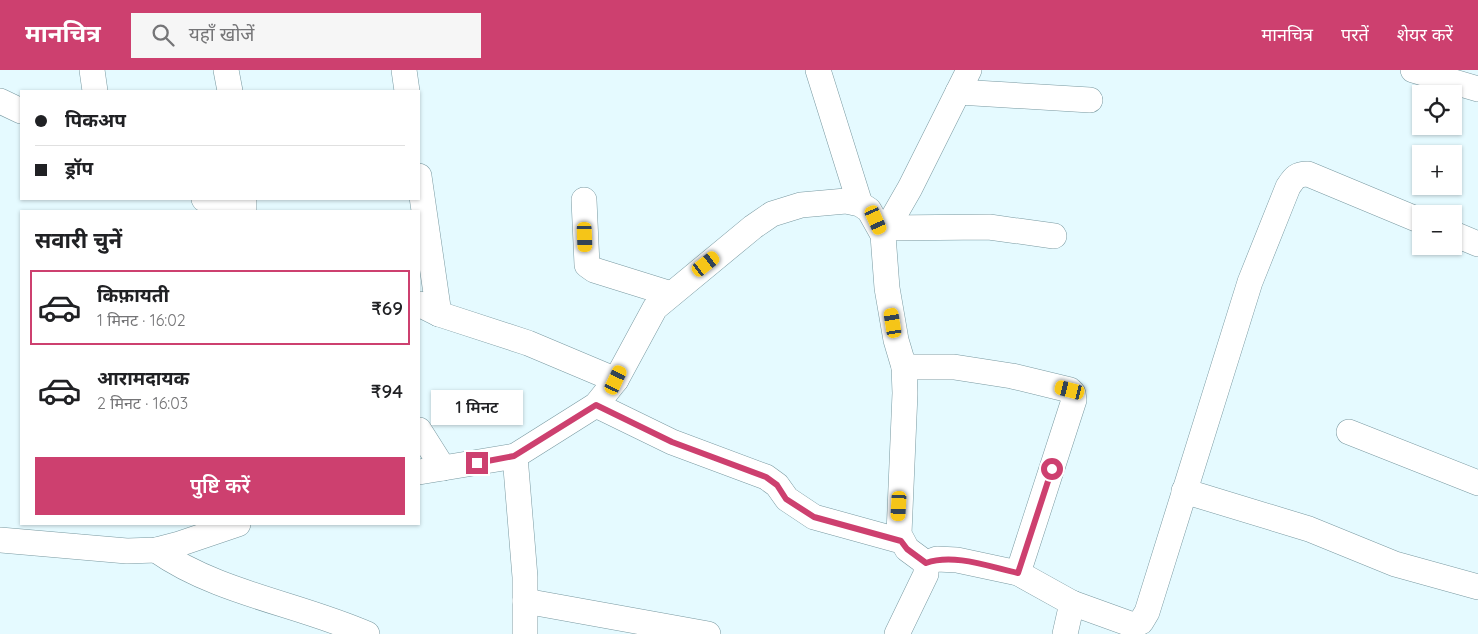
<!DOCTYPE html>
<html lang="hi">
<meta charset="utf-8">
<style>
body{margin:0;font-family:Quicksand,"Noto Sans Devanagari",sans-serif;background:#f6f6f6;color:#202124;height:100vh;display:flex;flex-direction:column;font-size:19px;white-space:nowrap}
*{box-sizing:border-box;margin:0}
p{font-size:16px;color:#757577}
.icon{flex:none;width:28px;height:28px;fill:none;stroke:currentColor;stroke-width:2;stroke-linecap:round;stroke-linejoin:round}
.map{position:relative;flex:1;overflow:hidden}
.panel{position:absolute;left:20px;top:140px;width:400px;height:315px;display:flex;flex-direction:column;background:#fff;border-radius:0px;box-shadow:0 1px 4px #0004}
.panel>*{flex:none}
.banner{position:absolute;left:20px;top:20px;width:400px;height:110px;border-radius:0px;box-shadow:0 1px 4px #0004;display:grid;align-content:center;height:110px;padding:0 15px;background:#fff}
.buttons{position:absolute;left:1412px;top:15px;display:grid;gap:10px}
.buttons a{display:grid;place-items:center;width:50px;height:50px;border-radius:0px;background:#fff;box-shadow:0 1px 4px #0004;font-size:25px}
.end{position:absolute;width:22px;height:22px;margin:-11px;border:6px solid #cd406f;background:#fff;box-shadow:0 0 0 2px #fff}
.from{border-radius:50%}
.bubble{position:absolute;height:35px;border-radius:0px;background:#fff;box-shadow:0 1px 4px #0004;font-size:16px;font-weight:600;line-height:35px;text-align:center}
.car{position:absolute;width:15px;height:30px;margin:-15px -8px;border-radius:6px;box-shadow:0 0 4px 1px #0007;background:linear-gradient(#f5c518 24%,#345 0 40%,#f5c518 0 76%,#345 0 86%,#f5c518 0)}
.banner b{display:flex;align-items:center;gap:18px;height:48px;font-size:19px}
.banner b+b{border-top:1px solid #e0e0e0}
.banner i{width:12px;height:12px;background:#202124}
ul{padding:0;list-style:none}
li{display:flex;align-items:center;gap:15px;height:75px;margin:0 10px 8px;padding:0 5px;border:2px solid transparent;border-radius:0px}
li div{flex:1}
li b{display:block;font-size:19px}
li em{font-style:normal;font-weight:600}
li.current{border-color:#cd406f}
li>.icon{width:45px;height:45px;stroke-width:1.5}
h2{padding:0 15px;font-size:22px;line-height:60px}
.action{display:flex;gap:10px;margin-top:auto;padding:10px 15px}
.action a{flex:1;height:58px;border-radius:0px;background:#cd406f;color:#fff;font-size:20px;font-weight:600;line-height:58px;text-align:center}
header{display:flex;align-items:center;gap:30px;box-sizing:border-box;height:70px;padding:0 25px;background:#cd406f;color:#fff}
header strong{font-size:24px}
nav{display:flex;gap:28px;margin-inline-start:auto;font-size:18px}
.search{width:350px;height:45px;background:#f6f6f6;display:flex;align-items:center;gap:12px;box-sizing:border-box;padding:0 18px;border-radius:0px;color:#757577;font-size:19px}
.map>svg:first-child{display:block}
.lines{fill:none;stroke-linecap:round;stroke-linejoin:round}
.minor-casing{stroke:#7999a1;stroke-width:26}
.minor{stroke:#fff;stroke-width:25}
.route{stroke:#cd406f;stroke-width:6}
</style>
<header>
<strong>मानचित्र</strong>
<div class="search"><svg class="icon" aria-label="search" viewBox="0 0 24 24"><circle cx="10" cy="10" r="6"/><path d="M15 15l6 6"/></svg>यहाँ खोजें</div>
<nav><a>मानचित्र</a><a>परतें</a><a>शेयर करें</a></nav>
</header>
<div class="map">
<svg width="1478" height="564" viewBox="0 0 1478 564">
<rect width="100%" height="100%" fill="#e5faff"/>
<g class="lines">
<g class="minor-casing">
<g id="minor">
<polyline points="92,0 95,21"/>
<polyline points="226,0 230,21"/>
<polyline points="404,0 407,21"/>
<polyline points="818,0 860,134"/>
<polyline points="1413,0 1478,19"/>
<polyline points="958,22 1090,30"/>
<polyline points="0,31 21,41"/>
<polyline points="419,106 439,244 419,234"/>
<polyline points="204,129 228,141"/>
<polyline points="244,129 244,141"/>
<polyline points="584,130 587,195 594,200 671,224"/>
<polyline points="886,158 989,157 1054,166"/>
<polyline points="1454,164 1478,174"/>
<polyline points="883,165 910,118 969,0"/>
<polyline points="904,297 954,297 1012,306 1070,320 1073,323 1074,330 1018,503"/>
<polyline points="616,310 655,238 753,157 772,144 801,135 846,131 860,134 869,140 883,165 887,218 896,270 904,297 905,323 899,464 907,479 926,493 926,504 897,564"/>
<polyline points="596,335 672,372 766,407 777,415 787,429 814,447 901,471"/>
<polyline points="419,360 443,398"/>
<polyline points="1349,362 1478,413"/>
<polyline points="515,386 525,507 525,564"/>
<polyline points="419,402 515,386 596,335 616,310 528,273 439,244"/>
<polyline points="1184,421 1309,459 1395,494 1478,517"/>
<polyline points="0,470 127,481 156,480 179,474 238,454"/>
<path d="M156,480C217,523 299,534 367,564"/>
<path d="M926,493L937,489L957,490L1018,503L1072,533L1133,555L1141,552L1147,542L1250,212L1288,117C1294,108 1296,104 1308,104L1421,151"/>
<polyline points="525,531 708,564"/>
<polyline points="1065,564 1072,533"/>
</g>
</g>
<use href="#minor" class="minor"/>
</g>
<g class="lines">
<path class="route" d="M477,393L514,386L596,335L672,372L766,407L777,415L786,429L814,447L901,471L907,479L926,493C954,483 990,497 1018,503L1052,399"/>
</g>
</svg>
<div class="buttons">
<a><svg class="icon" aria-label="locate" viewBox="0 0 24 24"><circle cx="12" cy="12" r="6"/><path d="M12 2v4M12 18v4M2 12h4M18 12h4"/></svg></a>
<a>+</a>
<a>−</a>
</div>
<i class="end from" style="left:1052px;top:399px"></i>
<i class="end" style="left:477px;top:393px"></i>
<div class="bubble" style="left:431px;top:320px;width:92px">1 मिनट</div>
<i class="car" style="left:876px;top:150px;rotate:156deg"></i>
<i class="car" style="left:585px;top:167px;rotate:178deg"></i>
<i class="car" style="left:706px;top:194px;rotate:52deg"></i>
<i class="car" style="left:893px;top:253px;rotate:351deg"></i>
<i class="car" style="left:616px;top:310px;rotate:25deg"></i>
<i class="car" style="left:1070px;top:320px;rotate:284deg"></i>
<i class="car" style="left:899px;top:436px;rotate:183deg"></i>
<div class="banner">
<b><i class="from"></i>पिकअप</b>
<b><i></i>ड्रॉप</b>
</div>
<section class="panel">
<h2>सवारी चुनें</h2>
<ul>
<li class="current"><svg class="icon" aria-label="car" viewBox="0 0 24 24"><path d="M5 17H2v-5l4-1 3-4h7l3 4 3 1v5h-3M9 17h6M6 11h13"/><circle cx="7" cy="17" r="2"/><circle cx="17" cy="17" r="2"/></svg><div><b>किफ़ायती</b><p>1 मिनट · 16:02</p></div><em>₹69</em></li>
<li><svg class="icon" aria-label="car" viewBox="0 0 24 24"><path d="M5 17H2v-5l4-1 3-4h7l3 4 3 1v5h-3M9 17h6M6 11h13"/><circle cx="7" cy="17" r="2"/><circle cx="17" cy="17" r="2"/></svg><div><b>आरामदायक</b><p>2 मिनट · 16:03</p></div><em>₹94</em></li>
</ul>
<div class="action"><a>पुष्टि करें</a></div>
</section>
</div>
